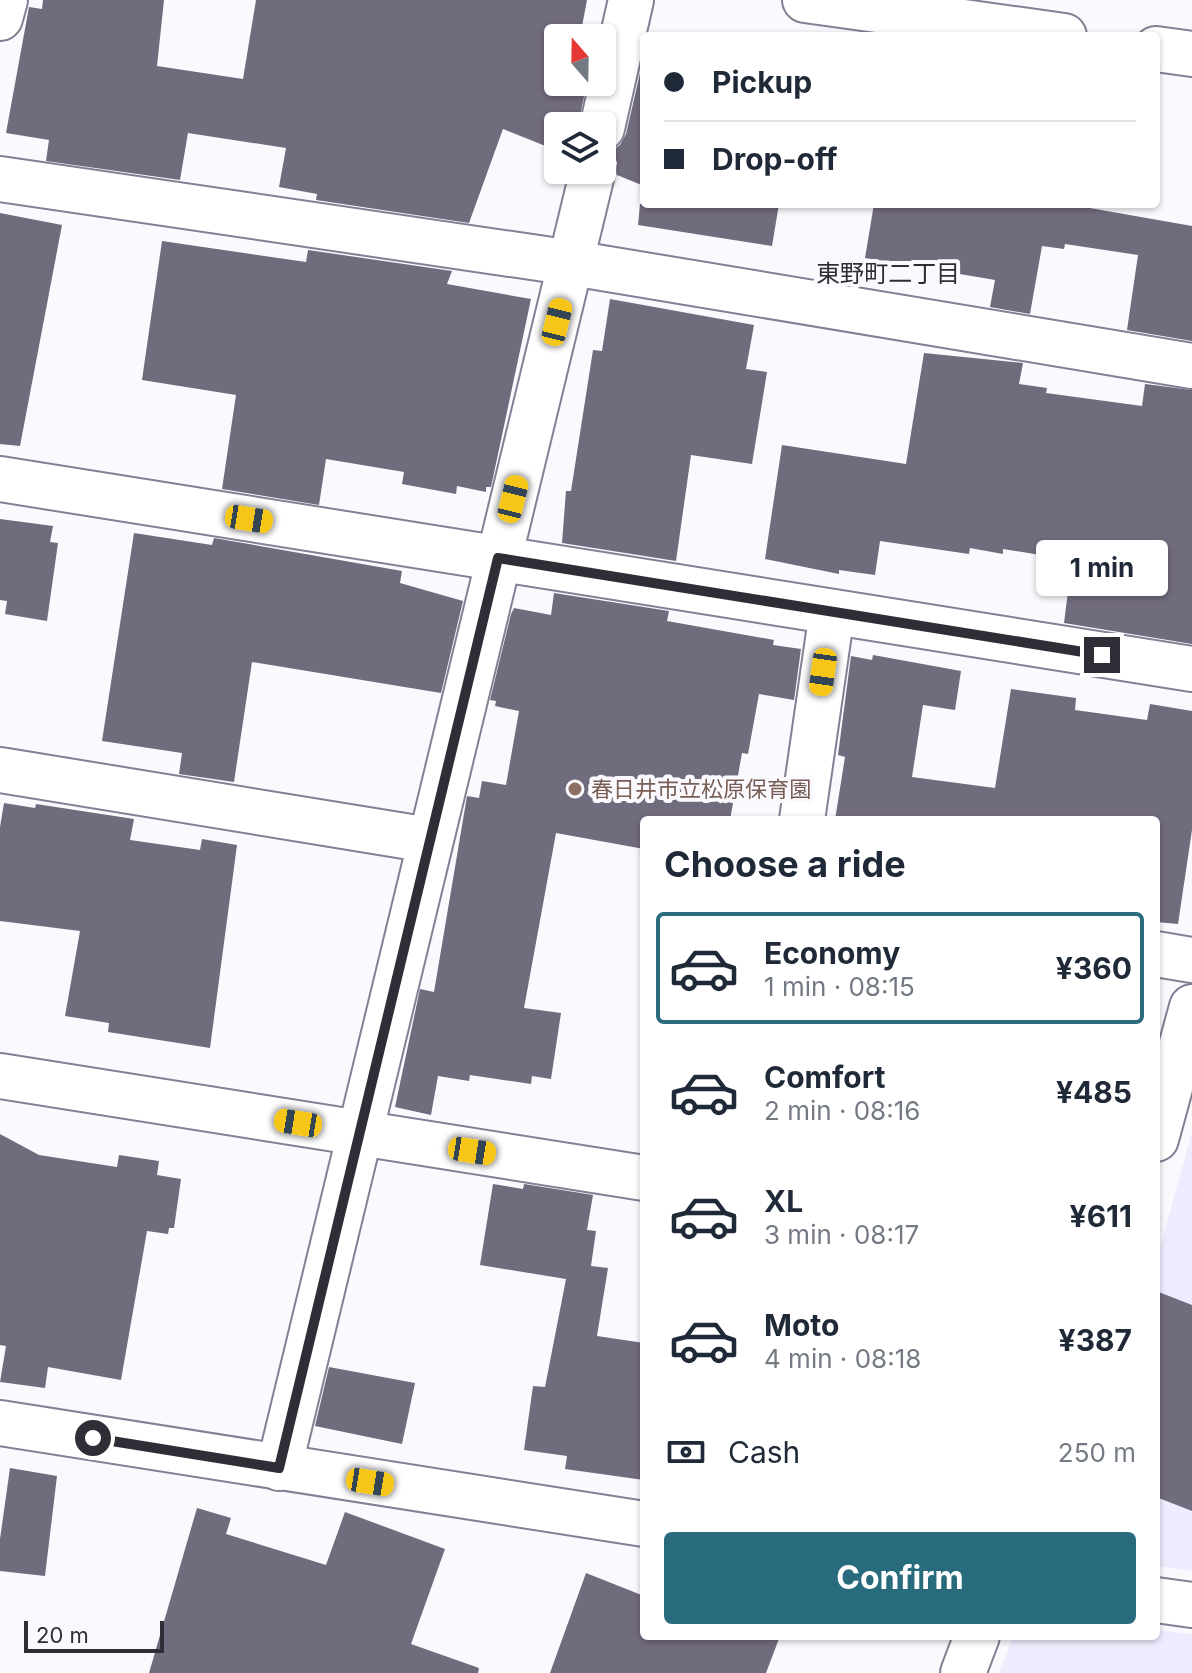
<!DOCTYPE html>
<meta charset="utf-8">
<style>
body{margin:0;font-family:Inter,"Noto Sans JP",sans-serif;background:#f6f6f7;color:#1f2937;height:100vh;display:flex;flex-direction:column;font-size:30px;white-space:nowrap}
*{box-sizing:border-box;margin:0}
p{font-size:26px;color:#747a83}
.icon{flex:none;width:44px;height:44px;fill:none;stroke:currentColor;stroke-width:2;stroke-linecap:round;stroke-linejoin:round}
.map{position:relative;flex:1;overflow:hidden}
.panel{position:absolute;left:640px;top:816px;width:520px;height:824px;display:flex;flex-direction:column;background:#fff;border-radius:8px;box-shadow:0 2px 6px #0004}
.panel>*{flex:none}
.top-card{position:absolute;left:640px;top:32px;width:520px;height:176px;border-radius:8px;box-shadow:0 2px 6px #0004;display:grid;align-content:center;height:176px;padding:0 24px;background:#fff}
.needle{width:52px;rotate:340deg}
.controls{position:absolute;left:544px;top:24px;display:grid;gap:16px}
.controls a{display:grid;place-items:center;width:72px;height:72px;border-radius:8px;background:#fff;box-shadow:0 2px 6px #0004;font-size:40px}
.scale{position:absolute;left:24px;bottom:20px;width:140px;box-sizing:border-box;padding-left:8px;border:4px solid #2f2e36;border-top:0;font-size:22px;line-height:28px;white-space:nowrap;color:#2f2e36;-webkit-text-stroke:6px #faf9fe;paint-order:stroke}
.end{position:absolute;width:36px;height:36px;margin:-18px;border:10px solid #2f2e36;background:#fff;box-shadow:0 0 0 4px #fff}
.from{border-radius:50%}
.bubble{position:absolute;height:56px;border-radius:8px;background:#fff;box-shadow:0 2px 6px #0004;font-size:26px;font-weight:700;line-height:56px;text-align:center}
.car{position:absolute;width:24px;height:48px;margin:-24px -12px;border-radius:10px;box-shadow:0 0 6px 2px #0007;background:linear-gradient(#f5c518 24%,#345 0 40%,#f5c518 0 76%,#345 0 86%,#f5c518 0)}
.top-card b{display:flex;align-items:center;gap:28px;height:76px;font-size:30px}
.top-card b+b{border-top:2px solid #e0e1e3}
.top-card i{width:20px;height:20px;background:#1f2937}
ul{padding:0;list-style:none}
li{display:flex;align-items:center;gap:24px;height:112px;margin:0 16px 12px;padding:0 8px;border:4px solid transparent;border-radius:8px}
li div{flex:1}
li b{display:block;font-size:30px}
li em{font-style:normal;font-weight:700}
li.active{border-color:#276b7c}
li>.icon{width:72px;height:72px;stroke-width:1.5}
h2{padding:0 24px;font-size:36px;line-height:96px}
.pay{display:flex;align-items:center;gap:20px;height:88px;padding:0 24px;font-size:30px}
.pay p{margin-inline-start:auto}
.action{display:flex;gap:16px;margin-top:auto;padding:16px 24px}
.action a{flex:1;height:92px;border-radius:8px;background:#276b7c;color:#fff;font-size:32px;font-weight:700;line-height:92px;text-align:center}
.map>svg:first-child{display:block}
.built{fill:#eeecfe}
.building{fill:#716b7e}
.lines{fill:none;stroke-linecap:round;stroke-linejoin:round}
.street-casing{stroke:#838095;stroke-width:48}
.street{stroke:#fff;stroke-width:44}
.route{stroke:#2f2e36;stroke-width:10}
.education-dot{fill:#8d6e63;stroke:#faf9fe;stroke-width:3}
.labels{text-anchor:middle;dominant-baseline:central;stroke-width:8;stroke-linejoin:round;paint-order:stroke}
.education-label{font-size:22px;fill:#785e54;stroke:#faf9fe;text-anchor:start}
.neighbourhood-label{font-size:24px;fill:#2f2e36;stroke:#faf9fe}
</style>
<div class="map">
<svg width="1192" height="1673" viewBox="0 0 1192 1673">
<rect width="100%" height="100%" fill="#faf9fe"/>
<g class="built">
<polygon points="1192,1132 1192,1571 1156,1566 1156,1262"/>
<polygon points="1156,1630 1192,1634 1192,1673 999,1673 1013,1636 1156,1636"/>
</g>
<g class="building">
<polygon points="43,0 164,0 157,66 243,79 256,0 587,0 580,37 585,38 558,38 558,82 587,82 578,126 558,126 558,151 503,129 469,223 316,200 317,194 279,187 286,148 188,133 180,180 46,161 49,140 6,133 29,7 42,9"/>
<polygon points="644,56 644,186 617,175 617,162 610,152 620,145 626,134"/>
<polygon points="640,204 779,204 772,246 638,225"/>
<polygon points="874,204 1067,204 1192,226 1192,341 1127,330 1138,255 1065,244 1064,249 1042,246 1030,314 990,307 995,280 865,258"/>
<polygon points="0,213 62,225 20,446 0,444"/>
<polygon points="162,241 306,262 308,250 452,271 447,284 531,299 491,487 486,487 486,492 457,486 456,494 402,484 404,472 326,459 319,505 222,489 236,395 142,380"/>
<polygon points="610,299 754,325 746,369 767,372 752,464 691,455 676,561 562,543 566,491 571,491 593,350 602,351"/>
<polygon points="924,353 1023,363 1019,384 1047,388 1046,393 1142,406 1145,384 1192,390 1192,644 1064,623 1072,560 1003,549 1003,554 970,548 969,554 880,541 875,575 839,570 839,574 765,559 782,445 906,464"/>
<polygon points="0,519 53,526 50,542 58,543 47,621 5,614 7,601 0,600"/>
<polygon points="134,533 212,545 214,538 402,571 400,583 463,601 441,693 252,662 234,782 179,774 182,753 102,741"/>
<polygon points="554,593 669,611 667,621 774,640 773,645 801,649 794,700 759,694 748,754 742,753 730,820 644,820 644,849 556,833 524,1008 561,1013 551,1079 532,1076 531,1084 470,1075 469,1081 438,1076 431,1115 395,1107 420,989 434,992 467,796 479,798 482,781 506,785 519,711 495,706 496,701 490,700 511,614 514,608 551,615"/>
<polygon points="873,655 961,671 955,710 923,705 912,777 995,788 1011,689 1076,698 1075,710 1147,720 1150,704 1192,711 1192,830 1178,924 1156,922 1156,820 835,820 845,757 838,755 851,656 872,660"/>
<polygon points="4,803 35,808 36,804 134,819 130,840 200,850 202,839 237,845 210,1048 108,1032 109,1023 65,1016 80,931 0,921 0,827"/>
<polygon points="0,1134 39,1155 117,1167 119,1155 159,1161 157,1175 181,1179 174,1228 169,1228 168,1234 147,1231 121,1380 48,1367 45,1388 0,1382 6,1346 0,1345"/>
<polygon points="493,1184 523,1189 524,1184 593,1195 587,1230 596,1231 591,1266 608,1268 597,1336 644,1343 644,1480 565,1469 567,1456 524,1450 533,1386 545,1387 566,1279 480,1265"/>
<polygon points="1156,1291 1192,1305 1192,1511 1156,1497"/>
<polygon points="329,1367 415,1383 402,1444 315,1426"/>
<polygon points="10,1468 57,1476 45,1576 0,1571 0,1539"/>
<polygon points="197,1508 231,1518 226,1534 326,1565 345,1512 445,1549 411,1644 479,1668 478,1673 149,1673"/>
<polygon points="586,1573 644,1596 644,1636 780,1636 766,1673 550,1673"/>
</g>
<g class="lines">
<g class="street-casing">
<g id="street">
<polyline points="805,0 1064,36"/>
<polyline points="0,18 5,0"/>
<polyline points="1156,49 1192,54"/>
<polyline points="602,128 631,0"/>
<polyline points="0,179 572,263 1192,366"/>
<polyline points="0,479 1192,669"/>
<polyline points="0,770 429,840"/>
<polyline points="802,820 832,612"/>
<polyline points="1156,954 1192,960"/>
<polyline points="0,1076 644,1178"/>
<polyline points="1156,1139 1192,1007"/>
<polyline points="0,1423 644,1524"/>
<polyline points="279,1468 593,170"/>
<polyline points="1156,1600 1192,1605"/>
<polyline points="963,1673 977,1636"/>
</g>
</g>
<use href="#street" class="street"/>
</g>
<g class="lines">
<polyline class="route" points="93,1438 279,1468 498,558 1102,655"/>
</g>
<circle class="education-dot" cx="575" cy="789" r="8"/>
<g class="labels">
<g class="education-label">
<text x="591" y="789">春日井市立松原保育園</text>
</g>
<g class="neighbourhood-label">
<text x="888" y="273">東野町二丁目</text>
</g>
</g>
</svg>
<div class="controls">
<a><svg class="needle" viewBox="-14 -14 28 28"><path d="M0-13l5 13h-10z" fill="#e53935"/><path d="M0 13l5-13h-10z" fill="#747a83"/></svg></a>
<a><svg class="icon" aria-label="layers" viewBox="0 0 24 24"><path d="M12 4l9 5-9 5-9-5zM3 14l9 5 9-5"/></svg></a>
</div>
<div class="scale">20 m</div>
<i class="end from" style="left:93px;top:1438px"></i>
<i class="end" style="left:1102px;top:655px"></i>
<div class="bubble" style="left:1036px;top:540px;width:132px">1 min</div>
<i class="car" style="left:557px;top:322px;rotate:14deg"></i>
<i class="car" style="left:513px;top:499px;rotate:14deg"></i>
<i class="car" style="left:249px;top:519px;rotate:99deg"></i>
<i class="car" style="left:823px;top:672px;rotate:188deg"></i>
<i class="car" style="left:298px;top:1123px;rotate:279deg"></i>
<i class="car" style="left:472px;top:1151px;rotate:99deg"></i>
<i class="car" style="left:370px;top:1482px;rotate:99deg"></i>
<div class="top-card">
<b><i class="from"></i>Pickup</b>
<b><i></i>Drop-off</b>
</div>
<section class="panel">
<h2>Choose a ride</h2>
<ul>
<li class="active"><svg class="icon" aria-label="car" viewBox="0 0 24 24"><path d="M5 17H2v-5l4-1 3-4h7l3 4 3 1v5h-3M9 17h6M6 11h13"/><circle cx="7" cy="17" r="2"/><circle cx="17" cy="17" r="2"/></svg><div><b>Economy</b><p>1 min · 08:15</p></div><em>¥360</em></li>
<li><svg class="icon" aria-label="car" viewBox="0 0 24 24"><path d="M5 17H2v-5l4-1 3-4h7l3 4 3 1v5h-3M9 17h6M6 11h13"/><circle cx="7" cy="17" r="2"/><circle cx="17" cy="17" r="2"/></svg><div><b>Comfort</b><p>2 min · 08:16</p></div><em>¥485</em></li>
<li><svg class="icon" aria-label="car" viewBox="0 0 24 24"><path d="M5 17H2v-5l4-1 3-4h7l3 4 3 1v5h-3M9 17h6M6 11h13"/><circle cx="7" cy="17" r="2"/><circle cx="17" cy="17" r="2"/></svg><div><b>XL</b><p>3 min · 08:17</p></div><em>¥611</em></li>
<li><svg class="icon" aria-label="car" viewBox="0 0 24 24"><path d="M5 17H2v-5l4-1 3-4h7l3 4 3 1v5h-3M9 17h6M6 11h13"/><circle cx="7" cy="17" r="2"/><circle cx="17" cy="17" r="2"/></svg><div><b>Moto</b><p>4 min · 08:18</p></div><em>¥387</em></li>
</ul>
<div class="pay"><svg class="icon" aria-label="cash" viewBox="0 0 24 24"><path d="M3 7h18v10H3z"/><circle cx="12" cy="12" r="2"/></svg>Cash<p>250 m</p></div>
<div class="action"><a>Confirm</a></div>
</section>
</div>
